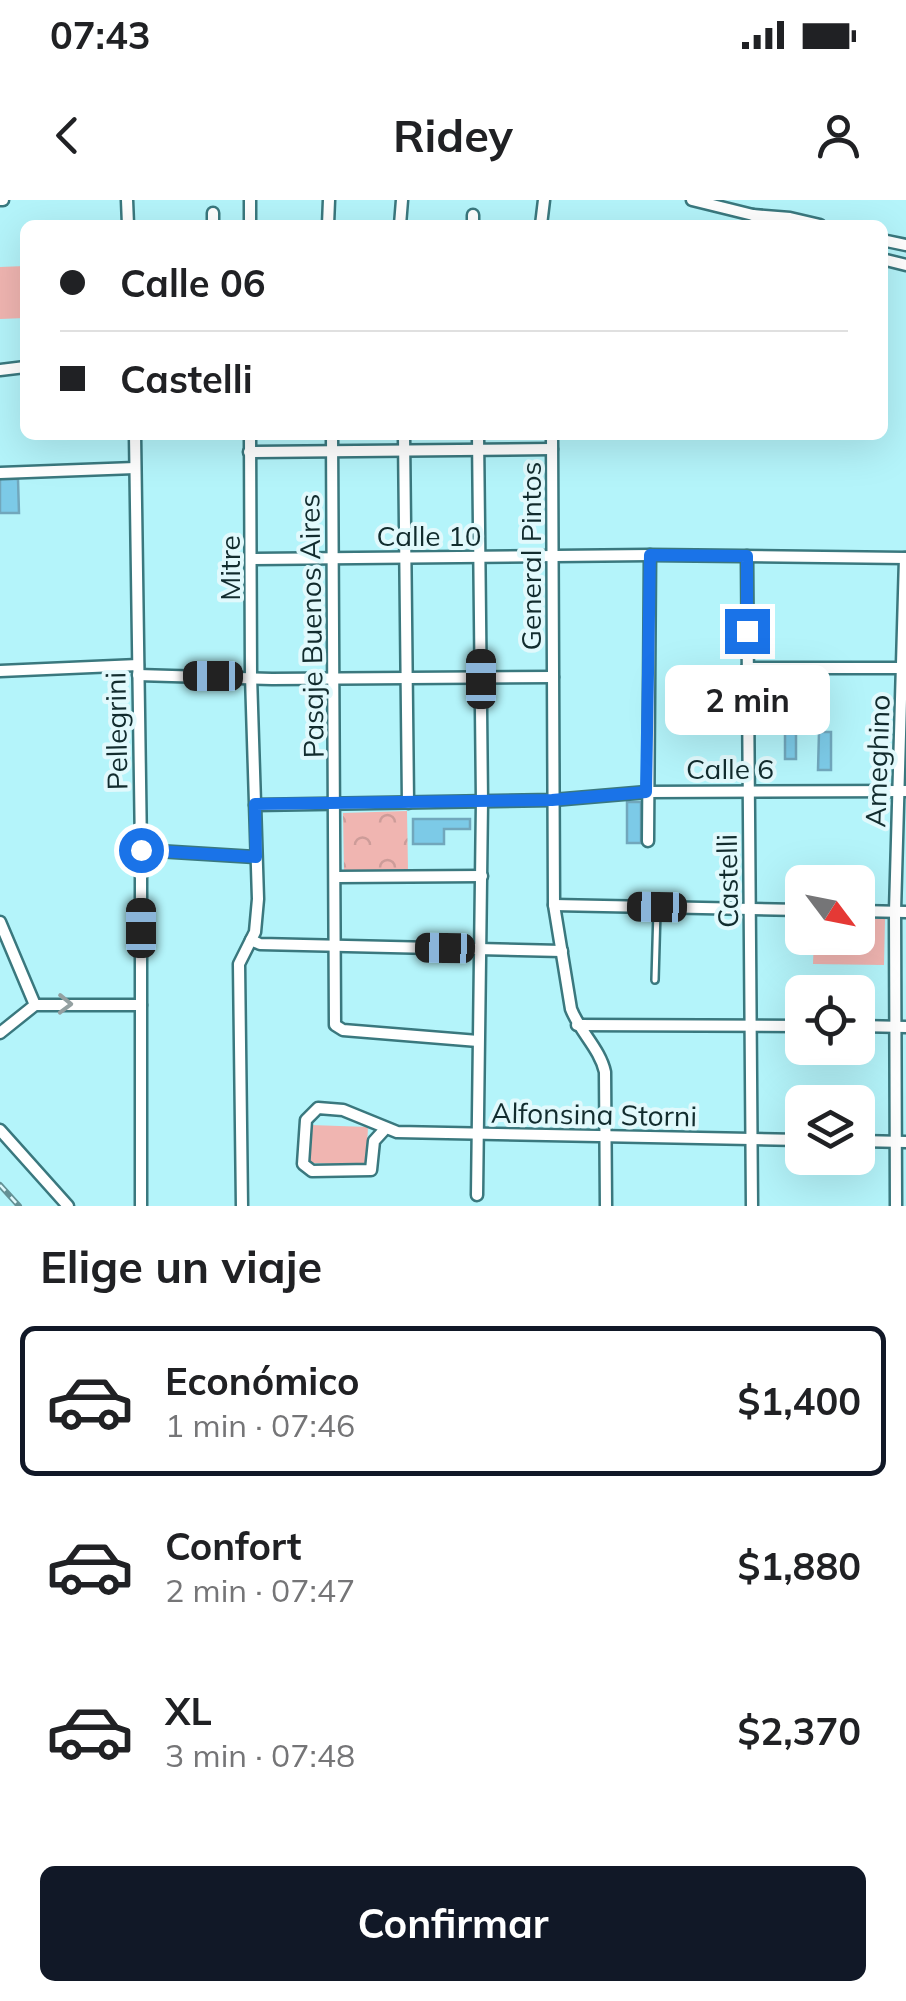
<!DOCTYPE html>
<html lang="es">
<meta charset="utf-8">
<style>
body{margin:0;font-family:Mulish,sans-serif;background:#f6f6f6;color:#202124;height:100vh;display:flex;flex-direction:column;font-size:38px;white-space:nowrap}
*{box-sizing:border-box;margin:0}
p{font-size:32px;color:#757577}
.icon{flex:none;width:55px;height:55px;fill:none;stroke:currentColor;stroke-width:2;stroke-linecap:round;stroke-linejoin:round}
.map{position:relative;height:1006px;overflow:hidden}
.drawer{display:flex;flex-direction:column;background:#fff;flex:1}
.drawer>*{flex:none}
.guide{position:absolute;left:20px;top:20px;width:868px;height:220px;border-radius:15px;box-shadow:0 10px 40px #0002;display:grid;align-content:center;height:220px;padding:0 40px;background:#fff}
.needle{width:65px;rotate:122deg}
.buttons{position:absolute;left:785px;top:665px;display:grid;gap:20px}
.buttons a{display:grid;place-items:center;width:90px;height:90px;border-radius:15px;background:#fff;box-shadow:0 10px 40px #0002;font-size:50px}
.end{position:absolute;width:45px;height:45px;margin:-22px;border:12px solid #1a73e8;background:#fff;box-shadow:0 0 0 5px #fff}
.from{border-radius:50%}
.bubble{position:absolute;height:70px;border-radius:15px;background:#fff;box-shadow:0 10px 40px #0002;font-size:32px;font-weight:700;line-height:70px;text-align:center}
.car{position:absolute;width:30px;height:60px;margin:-30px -15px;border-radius:12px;box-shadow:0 0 8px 2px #0007;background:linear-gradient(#222 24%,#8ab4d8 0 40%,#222 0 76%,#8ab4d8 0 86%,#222 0)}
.guide b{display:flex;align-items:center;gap:35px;height:95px;font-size:38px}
.guide b+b{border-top:2px solid #e0e0e0}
.guide i{width:25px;height:25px;background:#202124}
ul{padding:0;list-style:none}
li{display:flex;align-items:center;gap:30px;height:150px;margin:0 20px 15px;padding:0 20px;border:5px solid transparent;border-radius:15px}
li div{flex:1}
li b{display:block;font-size:38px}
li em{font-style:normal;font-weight:700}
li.selected{border-color:#111827}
li>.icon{width:90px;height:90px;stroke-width:1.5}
h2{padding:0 40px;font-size:45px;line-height:120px}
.cta{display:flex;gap:20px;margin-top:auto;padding:20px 40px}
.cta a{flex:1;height:115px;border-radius:15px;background:#111827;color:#fff;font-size:40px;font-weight:700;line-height:115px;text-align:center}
.status{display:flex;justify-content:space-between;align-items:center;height:70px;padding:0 50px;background:#fff;direction:ltr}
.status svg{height:28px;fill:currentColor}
header{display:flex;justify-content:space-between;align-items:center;height:130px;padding:0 40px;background:#fff;font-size:45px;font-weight:700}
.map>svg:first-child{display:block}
.park{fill:url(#park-crowns)}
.pitch{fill:#f0b5b1}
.building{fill:#7ccae7;stroke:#71a7bc;stroke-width:2.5}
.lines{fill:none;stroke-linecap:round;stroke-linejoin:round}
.lane-casing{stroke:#3a787e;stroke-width:10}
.street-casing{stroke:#3a787e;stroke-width:15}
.lane{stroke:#fff;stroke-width:5}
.street{stroke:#fff;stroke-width:10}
.rail-casing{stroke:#649195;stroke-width:6}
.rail{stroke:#e1f9fc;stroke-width:2.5;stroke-dasharray:8;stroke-linecap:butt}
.oneway{stroke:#94a0a1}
.route{stroke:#1a73e8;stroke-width:12}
.labels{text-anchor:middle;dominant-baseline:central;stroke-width:8;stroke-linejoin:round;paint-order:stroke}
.street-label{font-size:28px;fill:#122c2e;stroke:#e1f9fc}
</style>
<div class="status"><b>07:43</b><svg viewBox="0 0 49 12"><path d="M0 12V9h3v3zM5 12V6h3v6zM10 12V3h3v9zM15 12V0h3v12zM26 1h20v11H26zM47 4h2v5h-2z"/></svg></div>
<header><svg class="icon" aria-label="back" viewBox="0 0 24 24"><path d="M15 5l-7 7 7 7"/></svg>Ridey<svg class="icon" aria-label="person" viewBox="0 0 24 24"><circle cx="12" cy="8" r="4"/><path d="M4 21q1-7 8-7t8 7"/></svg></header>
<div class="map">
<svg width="906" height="1006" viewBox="0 0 906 1006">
<defs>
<pattern id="park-crowns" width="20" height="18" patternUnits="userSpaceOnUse" patternTransform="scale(2.5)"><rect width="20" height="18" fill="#f0b5b1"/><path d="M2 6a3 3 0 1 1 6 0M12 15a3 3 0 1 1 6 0" fill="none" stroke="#cd9c99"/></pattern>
</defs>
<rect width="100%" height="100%" fill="#b4f4fa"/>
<polygon class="park" points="407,611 408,670 344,671 343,613"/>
<g class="pitch">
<polygon points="25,66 25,118 0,119 0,67"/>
<polygon points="858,719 885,719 884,765 813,764 814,738 858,738"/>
<polygon points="311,925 368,927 366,965 310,963"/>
</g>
<g class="building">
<polygon points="0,279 18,279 19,313 0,313"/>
<polygon points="819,532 831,532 831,570 818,570"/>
<polygon points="785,533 796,534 796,559 785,559"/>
<rect x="627" y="602" width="14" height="41"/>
<polygon points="413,619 470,619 470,629 444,629 444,644 413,644"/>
</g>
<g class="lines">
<g class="lane-casing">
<polyline id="lane" points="655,780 657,710"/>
</g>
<g class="street-casing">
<g id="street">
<polyline points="0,0 3,0"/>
<polyline points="127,0 128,25"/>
<polyline points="250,0 250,25"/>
<polyline points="692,0 753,15"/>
<polyline points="473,15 473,25"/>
<polyline points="213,25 213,13"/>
<polyline points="328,25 329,0"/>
<polyline points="400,25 402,0"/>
<polyline points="541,25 544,0"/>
<polyline points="774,25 753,15 790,18 820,25"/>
<polyline points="882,40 906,45"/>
<polyline points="882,59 906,65"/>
<polyline points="0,170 25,167"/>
<polyline points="135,235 141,650 141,1006"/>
<polyline points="332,235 335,825 343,830 478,841"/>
<polyline points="404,235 408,603"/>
<path d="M552,235L554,705L571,809C580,832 600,849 605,872L606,1006"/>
<polyline points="249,252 552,249"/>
<polyline points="0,273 135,268"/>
<polyline points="747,356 752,1006"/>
<polyline points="252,359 650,355 906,358"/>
<polyline points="747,468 906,468"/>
<polyline points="0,471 138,465"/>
<polyline points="138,475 272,479 553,477"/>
<polyline points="255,605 553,600 647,592 906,591"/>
<polyline points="648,641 650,355"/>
<polyline points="141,650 255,657"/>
<polyline points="337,677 482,676"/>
<polyline points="554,705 802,710"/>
<polyline points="858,711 906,712"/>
<polyline points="0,722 35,805"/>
<polyline points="251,740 260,744 562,751"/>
<polyline points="577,825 802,826"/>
<polyline points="858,826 906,827"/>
<polyline points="0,833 35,805 141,805"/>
<polyline points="385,929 374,941 371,970 312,971 303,964 306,920 318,908 343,910 397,932 802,940"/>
<polyline points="0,930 68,1006"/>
<polyline points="858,941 906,942"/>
<polyline points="477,995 482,601 478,235"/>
<polyline points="242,1006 239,764 255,732 258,699 251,476 250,235"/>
<polyline points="896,1006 895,711 905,358"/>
</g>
</g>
<use href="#lane" class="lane"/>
<use href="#street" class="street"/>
<g class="rail-casing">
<polyline id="rail" points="0,985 19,1006"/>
</g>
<use href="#rail" class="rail"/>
</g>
<defs><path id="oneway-chevron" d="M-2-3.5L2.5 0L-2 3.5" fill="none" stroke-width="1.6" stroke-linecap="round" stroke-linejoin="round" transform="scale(2.5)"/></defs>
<use class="oneway" href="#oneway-chevron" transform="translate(65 804) rotate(1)"/>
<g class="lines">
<polyline class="route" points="141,650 256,657 255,604 552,600 646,592 650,355 747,356 747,431"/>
</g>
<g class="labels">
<g class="street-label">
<text x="429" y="335">Calle 10</text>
<text transform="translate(530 356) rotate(-90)">General Pintos</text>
<text transform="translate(229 368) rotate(-90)">Mitre</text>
<text transform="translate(311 426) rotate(-91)">Pasaje Buenos Aires</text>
<text transform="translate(116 531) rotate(-91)">Pellegrini</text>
<text transform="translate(877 561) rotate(-88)">Ameghino</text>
<text x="730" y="568">Calle 6</text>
<text transform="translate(727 681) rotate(-91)">Castelli</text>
<text transform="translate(594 914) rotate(1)">Alfonsina Storni</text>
</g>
</g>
</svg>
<div class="buttons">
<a><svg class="needle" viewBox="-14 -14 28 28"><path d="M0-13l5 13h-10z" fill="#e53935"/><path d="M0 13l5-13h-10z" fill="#757577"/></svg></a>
<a><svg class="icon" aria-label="locate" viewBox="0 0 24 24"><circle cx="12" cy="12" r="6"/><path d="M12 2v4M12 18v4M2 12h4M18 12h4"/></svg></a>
<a><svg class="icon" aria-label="layers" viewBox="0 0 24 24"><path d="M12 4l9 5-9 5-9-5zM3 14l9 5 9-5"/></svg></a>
</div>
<i class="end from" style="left:141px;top:650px"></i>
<i class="end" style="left:747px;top:431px"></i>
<div class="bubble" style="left:665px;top:465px;width:165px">2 min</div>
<i class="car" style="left:213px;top:476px;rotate:270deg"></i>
<i class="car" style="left:481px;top:479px;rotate:0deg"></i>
<i class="car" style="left:657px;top:707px;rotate:271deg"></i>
<i class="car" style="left:141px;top:728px;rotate:0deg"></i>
<i class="car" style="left:445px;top:748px;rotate:271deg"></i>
<div class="guide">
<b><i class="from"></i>Calle 06</b>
<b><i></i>Castelli</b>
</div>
</div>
<section class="drawer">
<h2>Elige un viaje</h2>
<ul>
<li class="selected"><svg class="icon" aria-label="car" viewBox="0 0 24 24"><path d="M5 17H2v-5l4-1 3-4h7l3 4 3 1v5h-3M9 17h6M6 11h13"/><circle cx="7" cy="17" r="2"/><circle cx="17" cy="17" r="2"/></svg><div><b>Económico</b><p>1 min · 07:46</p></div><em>$1,400</em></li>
<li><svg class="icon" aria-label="car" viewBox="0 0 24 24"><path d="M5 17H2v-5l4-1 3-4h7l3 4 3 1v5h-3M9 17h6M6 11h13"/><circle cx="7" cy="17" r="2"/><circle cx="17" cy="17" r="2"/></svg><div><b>Confort</b><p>2 min · 07:47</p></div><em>$1,880</em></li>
<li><svg class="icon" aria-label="car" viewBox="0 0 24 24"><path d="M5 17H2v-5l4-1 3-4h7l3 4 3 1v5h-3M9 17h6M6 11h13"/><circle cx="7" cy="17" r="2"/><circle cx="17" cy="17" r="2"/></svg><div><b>XL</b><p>3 min · 07:48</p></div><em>$2,370</em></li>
</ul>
<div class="cta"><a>Confirmar</a></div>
</section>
